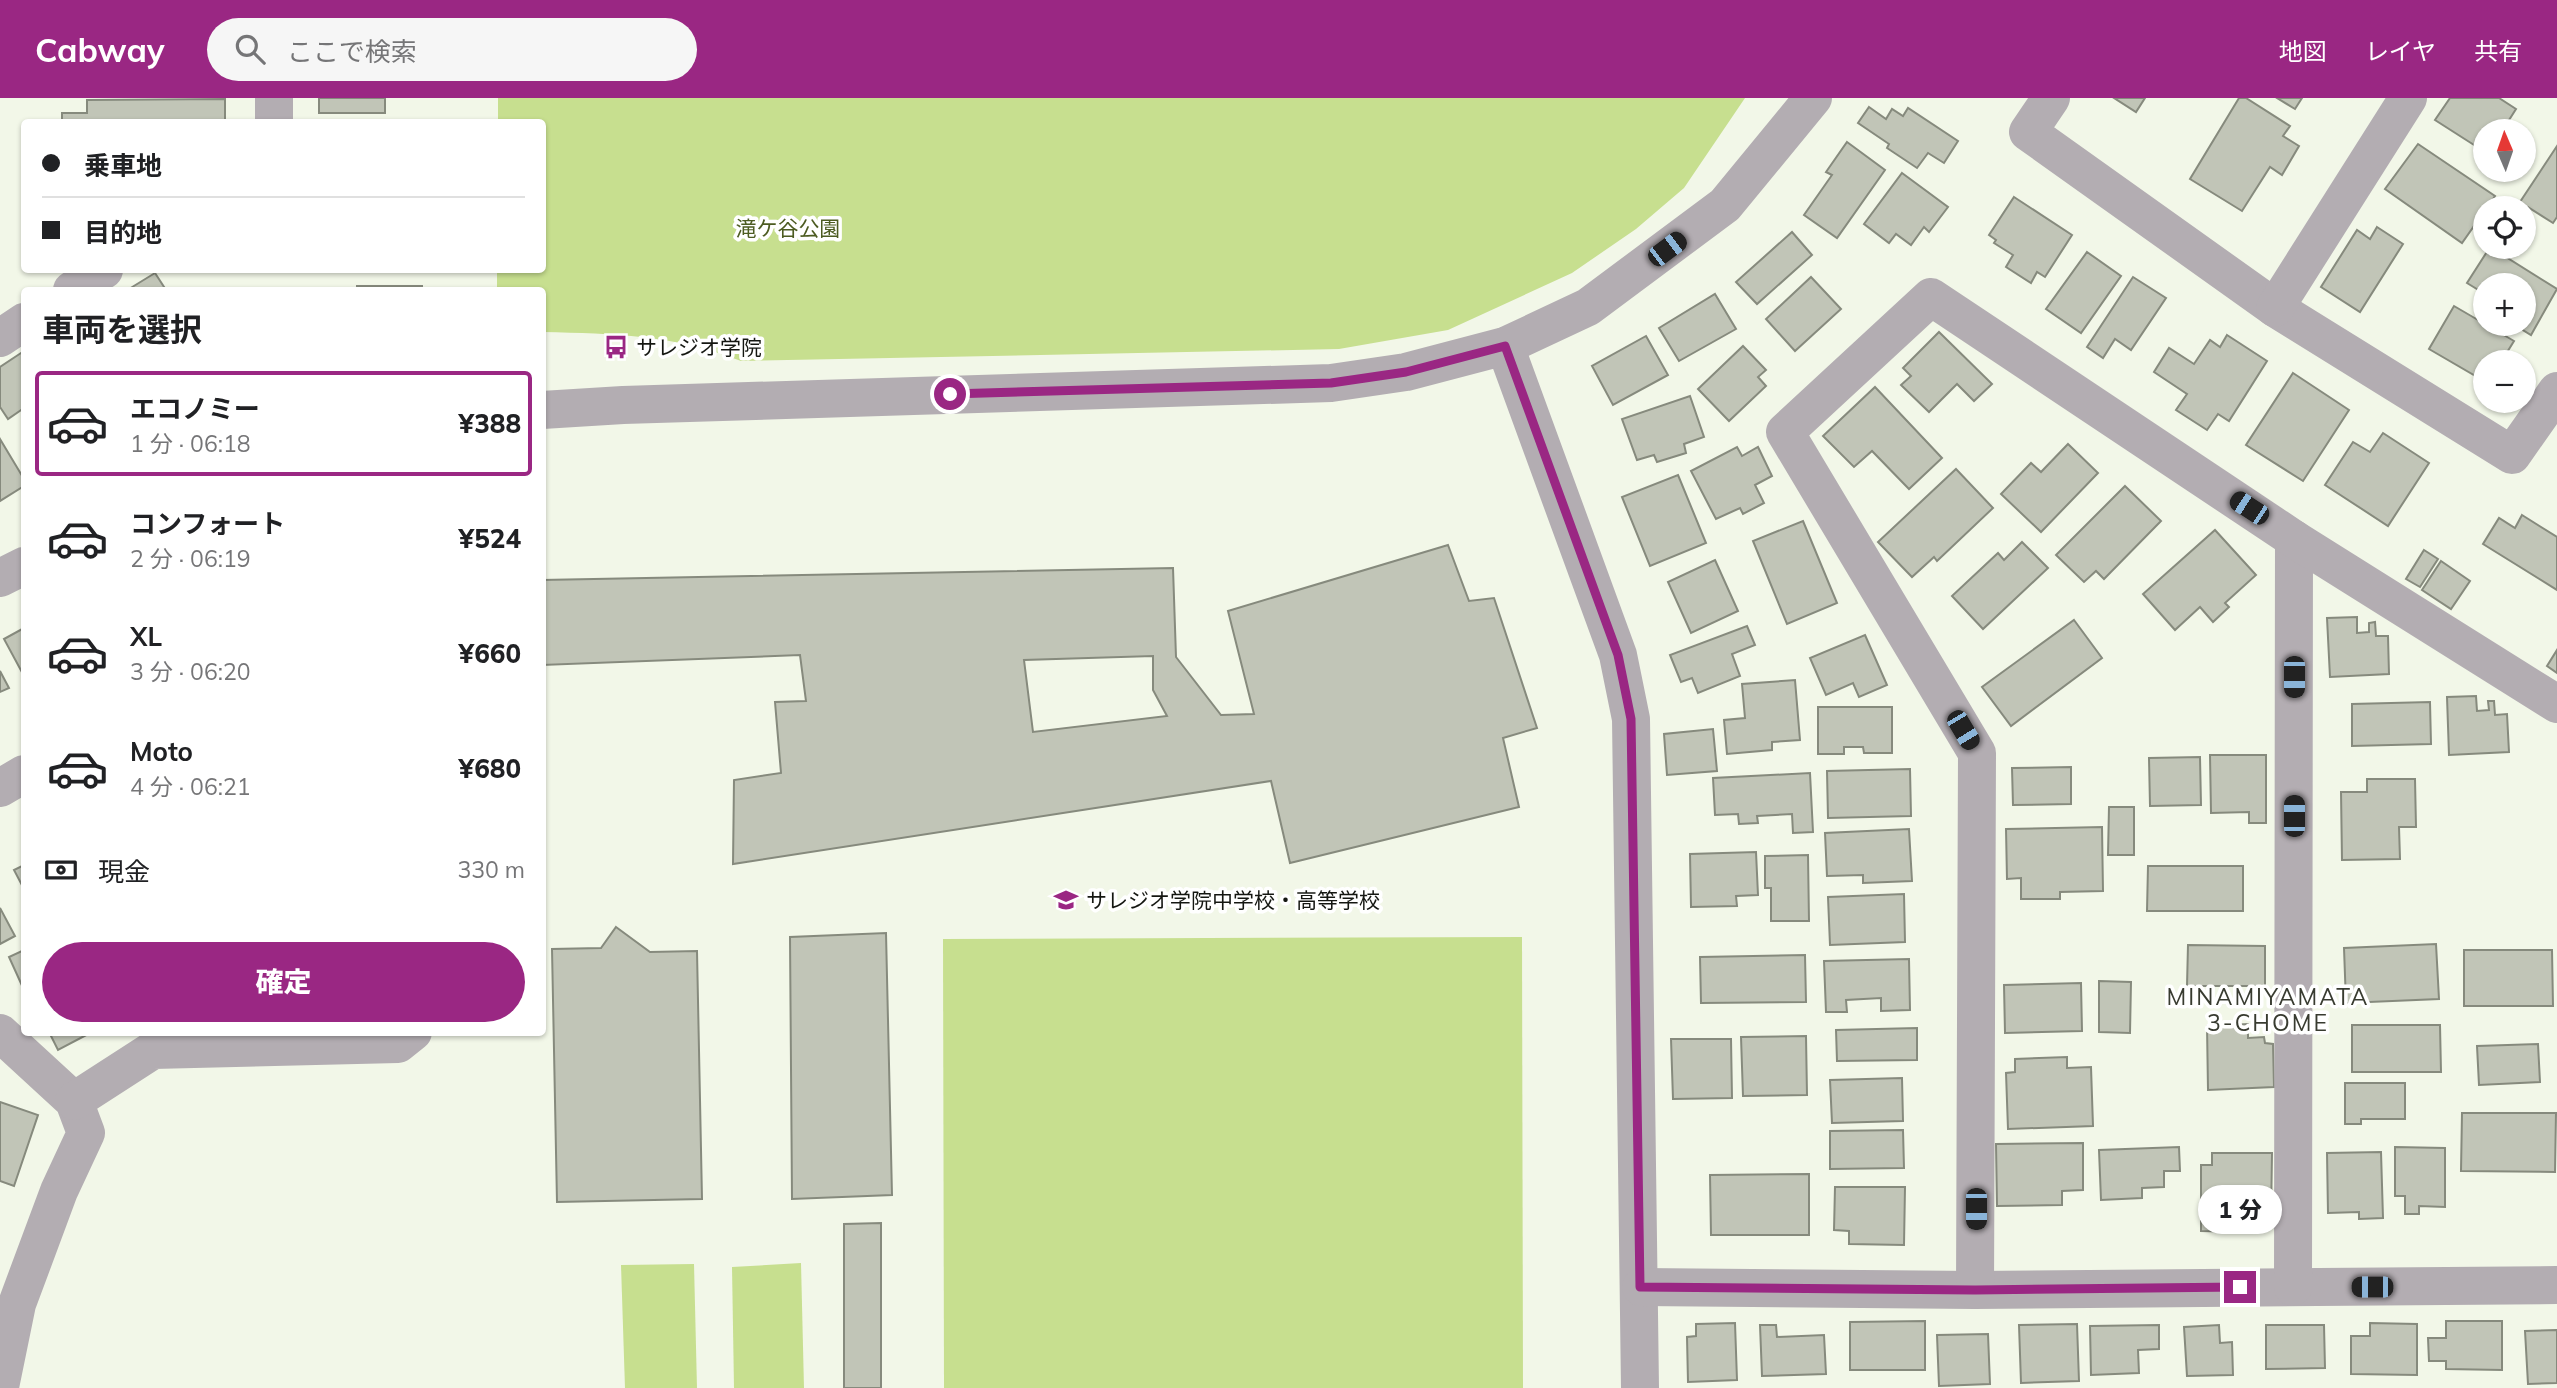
<!DOCTYPE html>
<html lang="ja">
<meta charset="utf-8">
<style>
body{margin:0;font-family:Mulish,"Noto Sans JP",sans-serif;background:#f6f6f6;color:#202124;height:100vh;display:flex;flex-direction:column;font-size:26px;white-space:nowrap}
*{box-sizing:border-box;margin:0}
p{font-size:23px;color:#757577}
.icon{flex:none;width:38px;height:38px;fill:none;stroke:currentColor;stroke-width:2;stroke-linecap:round;stroke-linejoin:round}
.map{position:relative;flex:1;overflow:hidden}
.panel{position:absolute;left:21px;top:189px;width:525px;height:749px;display:flex;flex-direction:column;background:#fff;border-radius:7px;box-shadow:0 2px 5px #0004}
.panel>*{flex:none}
.hud{position:absolute;left:21px;top:21px;width:525px;height:154px;border-radius:7px;box-shadow:0 2px 5px #0004;display:grid;align-content:center;height:154px;padding:0 21px;background:#fff}
.needle{width:46px;rotate:358deg}
.buttons{position:absolute;left:2473px;top:21px;display:grid;gap:14px}
.buttons a{display:grid;place-items:center;width:63px;height:63px;border-radius:50%;background:#fff;box-shadow:0 2px 5px #0004;font-size:35px}
.end{position:absolute;width:32px;height:32px;margin:-16px;border:9px solid #9a2783;background:#fff;box-shadow:0 0 0 4px #fff}
.from{border-radius:50%}
.bubble{position:absolute;height:49px;border-radius:24px;background:#fff;box-shadow:0 2px 5px #0004;font-size:23px;font-weight:800;line-height:49px;text-align:center}
.car{position:absolute;width:21px;height:42px;margin:-21px -10px;border-radius:9px;box-shadow:0 0 5px 2px #0007;background:linear-gradient(#222 24%,#8ab4d8 0 40%,#222 0 76%,#8ab4d8 0 86%,#222 0)}
.hud b{display:flex;align-items:center;gap:24px;height:66px;font-size:26px}
.hud b+b{border-top:2px solid #e0e0e0}
.hud i{width:18px;height:18px;background:#202124}
ul{padding:0;list-style:none}
li{display:flex;align-items:center;gap:21px;height:105px;margin:0 14px 10px;padding:0 7px;border:4px solid transparent;border-radius:7px}
li div{flex:1}
li b{display:block;font-size:26px}
li em{font-style:normal;font-weight:800}
li.selected{border-color:#9a2783}
li>.icon{width:63px;height:63px;stroke-width:1.5}
h2{padding:0 21px;font-size:32px;line-height:84px}
.pay{display:flex;align-items:center;gap:18px;height:77px;padding:0 21px;font-size:26px}
.pay p{margin-inline-start:auto}
.primary-button{display:flex;gap:14px;margin-top:auto;padding:14px 21px}
.primary-button a{flex:1;height:80px;border-radius:42px;background:#9a2783;color:#fff;font-size:28px;font-weight:800;line-height:80px;text-align:center}
header{display:flex;align-items:center;gap:42px;box-sizing:border-box;height:98px;padding:0 35px;background:#9a2783;color:#fff}
header strong{font-size:33px}
nav{display:flex;gap:38px;margin-inline-start:auto;font-size:24px}
.search{width:490px;height:63px;background:#f6f6f6;display:flex;align-items:center;gap:18px;box-sizing:border-box;padding:0 24px;border-radius:38px;color:#757577;font-size:26px}
.map>svg:first-child{display:block}
.green{fill:#c7df8f}
.building{fill:#c1c5b7;stroke:#868a7d;stroke-width:2;fill-rule:evenodd}
.lines{fill:none;stroke-linecap:round;stroke-linejoin:round}
.minor{stroke:#b3adb2;stroke-width:38}
.route{stroke:#9a2783;stroke-width:9}
.labels{text-anchor:middle;dominant-baseline:central;stroke-width:7;stroke-linejoin:round;paint-order:stroke}
.park-label{font-size:21px;fill:#4d5c22;stroke:#fff}
.poi-label{font-size:21px;fill:#141611;stroke:#fff;text-anchor:start}
.neighbourhood-label{font-size:23px;letter-spacing:2px;fill:#383b30;stroke:#fff}
</style>
<header>
<strong>Cabway</strong>
<div class="search"><svg class="icon" aria-label="search" viewBox="0 0 24 24"><circle cx="10" cy="10" r="6"/><path d="M15 15l6 6"/></svg>ここで検索</div>
<nav><a>地図</a><a>レイヤ</a><a>共有</a></nav>
</header>
<div class="map">
<svg width="2557" height="1290" viewBox="0 0 2557 1290">
<rect width="100%" height="100%" fill="#f2f7e8"/>
<g class="green">
<path d="M498,0H1745L1684,90L1636,131L1572,175L1448,232L1339,251L741,263C671,236 616,236 543,234L542,192H497V172H542V24H498Z"/>
<polygon points="1522,839 1523,1290 944,1290 943,841"/>
<polygon points="801,1165 804,1290 734,1290 732,1169"/>
<polygon points="694,1166 697,1290 625,1290 621,1167"/>
</g>
<g class="building">
<rect x="319" y="0" width="66" height="15"/>
<polygon points="2114,0 2145,0 2136,14"/>
<polygon points="2239,0 2246,0 2290,28 2283,38 2299,48 2282,77 2270,69 2242,113 2190,81"/>
<polygon points="2277,0 2302,0 2295,11"/>
<polygon points="2450,0 2499,0 2516,11 2502,33 2485,33 2485,54 2435,22"/>
<polygon points="225,1 225,24 62,24 62,15 87,15 87,2"/>
<polygon points="1869,9 1886,21 1892,11 1903,18 1908,10 1958,43 1944,65 1928,55 1917,70 1887,50 1889,46 1858,25"/>
<polygon points="1847,44 1885,72 1837,140 1804,117 1832,77 1826,74"/>
<polygon points="2418,46 2495,98 2462,145 2385,91"/>
<polygon points="2557,48 2557,119 2553,125 2520,104"/>
<polygon points="1902,75 1948,109 1929,134 1924,129 1911,147 1896,136 1889,145 1864,126"/>
<polygon points="2014,99 2072,137 2045,179 2037,174 2031,185 2006,169 2013,157 1994,145 1996,142 1989,137"/>
<polygon points="2377,129 2403,146 2360,214 2321,189 2357,132 2370,141"/>
<polygon points="1792,134 1812,157 1757,206 1736,184"/>
<polygon points="2490,149 2557,191 2531,237 2513,226 2524,226 2524,187 2485,187 2485,196 2467,185"/>
<polygon points="2087,154 2121,178 2081,235 2046,211"/>
<polygon points="155,175 166,192 129,191"/>
<polygon points="1811,179 1841,211 1795,253 1766,221"/>
<polygon points="2133,179 2166,200 2131,252 2115,241 2103,260 2087,249"/>
<rect x="357" y="188" width="65" height="4"/>
<polygon points="1715,196 1736,231 1679,263 1659,230"/>
<polygon points="2454,208 2514,243 2501,264 2485,264 2479,280 2429,251"/>
<polygon points="1939,234 1992,286 1974,303 1957,286 1929,314 1901,287 1911,278 1903,270"/>
<polygon points="2227,237 2267,263 2229,323 2218,316 2207,332 2176,312 2187,296 2154,274 2169,250 2194,266 2210,242 2220,249"/>
<polygon points="1646,238 1668,277 1613,307 1592,268"/>
<polygon points="1743,248 1766,272 1758,279 1766,288 1729,323 1698,291"/>
<polygon points="24,253 24,310 8,321 0,309 0,269"/>
<polygon points="2293,275 2349,312 2303,383 2246,347"/>
<polygon points="1875,289 1942,360 1909,391 1872,353 1854,369 1823,338"/>
<polygon points="1690,298 1704,339 1684,346 1686,355 1657,364 1654,357 1637,362 1622,321"/>
<polygon points="2383,335 2429,365 2388,428 2325,387 2353,344 2370,354"/>
<polygon points="0,341 24,381 24,388 0,403"/>
<polygon points="2068,346 2098,375 2041,434 2001,396 2031,365 2041,374"/>
<polygon points="1737,349 1742,358 1758,349 1772,378 1755,387 1764,405 1743,416 1740,410 1716,421 1691,373"/>
<polygon points="1956,371 1993,410 1937,463 1934,459 1912,479 1878,444"/>
<polygon points="1678,377 1706,445 1650,468 1622,399"/>
<polygon points="2125,388 2161,423 2104,481 2096,473 2084,484 2056,457"/>
<polygon points="2522,417 2557,439 2557,492 2483,446 2499,420 2515,430"/>
<polygon points="1803,423 1837,505 1787,526 1753,443"/>
<polygon points="2215,432 2256,477 2225,505 2229,509 2213,524 2200,509 2175,532 2143,496"/>
<polygon points="2022,444 2048,470 1983,531 1952,498 1998,455 2004,462"/>
<path d="M1448,447L1469,503L1494,500L1537,630L1503,640L1519,709L1290,765L1271,683L733,766L734,682L781,675L775,604L806,603L800,557L542,567V482L1173,470L1176,559L1221,617L1254,616L1228,513ZM1153,558V592L1167,618L1033,634L1024,562Z"/>
<polygon points="2424,452 2438,461 2420,489 2406,481"/>
<polygon points="1715,462 1738,513 1691,535 1668,484"/>
<polygon points="2441,463 2470,483 2451,511 2422,492"/>
<polygon points="2357,519 2357,535 2369,534 2369,525 2375,524 2376,538 2388,538 2389,576 2330,579 2327,520"/>
<polygon points="2074,522 2102,560 2011,628 1982,589"/>
<polygon points="1747,528 1755,547 1732,556 1740,578 1698,595 1692,580 1681,584 1670,557"/>
<polygon points="24,530 24,578 4,541"/>
<polygon points="1865,537 1887,587 1859,599 1853,585 1826,597 1810,560"/>
<polygon points="2557,552 2557,575 2547,568"/>
<polygon points="0,573 9,590 0,594"/>
<polygon points="1795,582 1800,642 1772,644 1772,652 1727,656 1724,622 1745,620 1742,586"/>
<polygon points="2476,598 2477,613 2489,612 2488,603 2494,603 2495,617 2507,616 2509,654 2449,657 2447,599"/>
<polygon points="2430,604 2431,646 2352,648 2352,606"/>
<polygon points="1818,609 1892,609 1892,655 1864,655 1863,649 1844,649 1844,656 1818,656"/>
<polygon points="1713,631 1717,673 1667,677 1664,636"/>
<polygon points="2210,657 2266,657 2266,725 2249,725 2249,714 2211,715"/>
<polygon points="2200,659 2201,707 2150,708 2149,660"/>
<polygon points="2071,669 2071,706 2013,707 2012,670"/>
<polygon points="1910,671 1911,718 1828,720 1827,673"/>
<polygon points="1810,675 1813,734 1793,735 1792,716 1757,718 1758,725 1739,726 1738,716 1715,717 1713,680"/>
<polygon points="2367,681 2415,681 2416,729 2399,729 2400,761 2342,762 2341,694 2367,694"/>
<polygon points="2109,709 2134,709 2134,757 2108,757"/>
<polygon points="2102,729 2103,793 2060,794 2060,801 2021,801 2021,780 2007,781 2006,731"/>
<polygon points="1909,731 1912,783 1863,785 1863,777 1827,778 1825,735"/>
<polygon points="1756,754 1758,797 1736,798 1737,808 1691,809 1690,756"/>
<polygon points="1808,757 1809,823 1771,823 1771,790 1765,790 1765,758"/>
<polygon points="24,767 24,791 14,772"/>
<polygon points="2148,768 2243,768 2243,813 2147,813"/>
<polygon points="1904,796 1905,844 1830,847 1828,799"/>
<polygon points="0,810 15,838 0,846"/>
<polygon points="616,829 650,854 697,853 702,1101 557,1104 552,851 601,850"/>
<polygon points="886,835 892,1097 792,1101 790,839"/>
<polygon points="2436,846 2439,901 2346,905 2344,850"/>
<polygon points="2188,847 2265,848 2265,888 2187,888"/>
<polygon points="24,852 24,892 9,859"/>
<polygon points="2464,852 2552,852 2553,908 2464,908"/>
<polygon points="1805,857 1806,904 1701,905 1700,859"/>
<polygon points="1909,861 1910,912 1881,913 1881,900 1846,902 1847,914 1826,914 1824,863"/>
<polygon points="2099,883 2131,884 2130,935 2099,934"/>
<polygon points="2081,885 2082,933 2005,935 2004,887"/>
<polygon points="2248,926 2248,940 2264,939 2265,945 2273,946 2274,989 2208,992 2207,928"/>
<polygon points="2352,927 2440,927 2441,974 2352,974"/>
<polygon points="1917,930 1917,962 1837,963 1836,932"/>
<polygon points="49,934 92,934 58,952"/>
<polygon points="1806,938 1807,997 1743,998 1741,939"/>
<polygon points="1671,941 1731,941 1732,1000 1673,1001"/>
<polygon points="2538,946 2540,984 2479,987 2477,948"/>
<polygon points="2067,959 2067,970 2091,969 2093,1028 2008,1031 2006,975 2015,974 2015,961"/>
<polygon points="1902,980 1903,1023 1832,1025 1830,982"/>
<polygon points="2345,985 2405,985 2405,1021 2361,1021 2361,1026 2345,1026"/>
<polygon points="0,1004 38,1017 14,1088 0,1083"/>
<polygon points="2462,1015 2556,1015 2555,1074 2461,1073"/>
<polygon points="1903,1032 1904,1070 1830,1071 1830,1033"/>
<polygon points="2083,1045 2083,1092 2062,1093 2062,1107 1997,1108 1996,1046"/>
<polygon points="2179,1049 2180,1073 2164,1073 2164,1089 2142,1090 2142,1100 2101,1102 2099,1052"/>
<polygon points="2395,1049 2445,1050 2445,1109 2419,1108 2419,1116 2405,1116 2405,1098 2395,1098"/>
<polygon points="2381,1054 2383,1120 2359,1121 2359,1114 2328,1115 2327,1055"/>
<polygon points="2212,1055 2272,1055 2271,1121 2246,1120 2245,1134 2201,1133 2201,1067 2212,1067"/>
<polygon points="1809,1076 1809,1137 1711,1137 1710,1077"/>
<polygon points="1835,1089 1905,1089 1904,1147 1849,1146 1849,1133 1834,1132"/>
<polygon points="881,1125 881,1290 844,1290 844,1126"/>
<polygon points="1925,1223 1925,1272 1850,1272 1850,1224"/>
<polygon points="2446,1223 2502,1223 2502,1272 2446,1271 2446,1263 2429,1263 2428,1240 2446,1240"/>
<polygon points="1735,1225 1737,1282 1688,1284 1687,1239 1696,1238 1696,1226"/>
<polygon points="2370,1225 2417,1226 2417,1277 2351,1276 2351,1238 2370,1238"/>
<polygon points="2077,1226 2079,1283 2021,1285 2019,1227"/>
<polygon points="1760,1227 1776,1227 1777,1239 1824,1237 1826,1276 1762,1278"/>
<polygon points="2159,1227 2159,1251 2138,1252 2139,1275 2091,1277 2090,1228"/>
<polygon points="2219,1227 2220,1245 2232,1244 2233,1277 2187,1278 2184,1229"/>
<polygon points="2266,1227 2324,1227 2325,1270 2266,1271"/>
<polygon points="2557,1232 2557,1285 2528,1286 2525,1233"/>
<polygon points="1988,1236 1990,1286 1939,1288 1937,1237"/>
</g>
<g class="lines">
<g class="minor">
<polyline points="2051,0 2028,34 2275,210 2512,357 2557,293"/>
<polyline points="274,24 274,0"/>
<polyline points="72,192 104,172"/>
<polyline points="2275,210 2408,0"/>
<polyline points="0,240 24,224"/>
<polyline points="1505,248 1618,557 1631,621 1640,1290"/>
<polyline points="542,312 623,307 1331,285 1406,274 1505,248 1588,209 1725,107 1813,0"/>
<polyline points="0,480 24,468"/>
<polyline points="0,690 24,676"/>
<polyline points="0,935 74,1003 86,1035 59,1093 17,1206 0,1289"/>
<polyline points="74,1003 153,952 398,946 413,934"/>
<polyline points="1641,1189 1975,1192 2557,1187"/>
<polyline points="2293,1189 2294,441"/>
<polyline points="1975,1192 1977,655 1785,334 1931,199 2294,441 2557,606"/>
</g>
</g>
<g class="lines">
<polyline class="route" points="950,296 1331,285 1406,274 1505,248 1618,557 1631,621 1640,1189 1975,1192 2240,1189"/>
</g>
<defs>
<g id="bus-bare" transform="scale(1.89)"><path d="M-5-6H5V4H4V6H2V4H-2V6H-4V4H-5ZM-3.5-4V0h7V-4ZM-3.5 1.2v1.5H-2V1.2ZM2 1.2v1.5H3.5V1.2Z" fill="#9a2783" stroke="#fff" stroke-width="2.5" paint-order="stroke"/></g>
<g id="school-bare" transform="scale(1.89)"><path d="M0-5L7-2L0 1L-7-2ZM-4 1L0 2.5L4 1V4Q0 6-4 4Z" fill="#9a2783" stroke="#fff" stroke-width="2.5" paint-order="stroke"/></g>
</defs>
<g fill-rule="evenodd">
<use href="#bus-bare" x="616" y="249"/>
<use href="#school-bare" x="1066" y="802"/>
</g>
<g class="labels">
<g class="park-label">
<text x="788" y="130">滝ケ谷公園</text>
</g>
<g class="poi-label">
<text x="636" y="249">サレジオ学院</text>
<text x="1086" y="802">サレジオ学院中学校・高等学校</text>
</g>
<g class="neighbourhood-label">
<text x="2268" y="898">MINAMIYAMATA<tspan x="2268" dy="26">3-CHOME</tspan></text>
</g>
</g>
</svg>
<div class="buttons">
<a><svg class="needle" viewBox="-14 -14 28 28"><path d="M0-13l5 13h-10z" fill="#e53935"/><path d="M0 13l5-13h-10z" fill="#757577"/></svg></a>
<a><svg class="icon" aria-label="locate" viewBox="0 0 24 24"><circle cx="12" cy="12" r="6"/><path d="M12 2v4M12 18v4M2 12h4M18 12h4"/></svg></a>
<a>+</a>
<a>−</a>
</div>
<i class="end from" style="left:950px;top:296px"></i>
<i class="end" style="left:2240px;top:1189px"></i>
<div class="bubble" style="left:2198px;top:1087px;width:84px">1 分</div>
<i class="car" style="left:1667px;top:151px;rotate:53deg"></i>
<i class="car" style="left:2249px;top:410px;rotate:303deg"></i>
<i class="car" style="left:2294px;top:579px;rotate:180deg"></i>
<i class="car" style="left:1963px;top:632px;rotate:149deg"></i>
<i class="car" style="left:2294px;top:718px;rotate:0deg"></i>
<i class="car" style="left:1976px;top:1111px;rotate:180deg"></i>
<i class="car" style="left:2372px;top:1189px;rotate:270deg"></i>
<div class="hud">
<b><i class="from"></i>乗車地</b>
<b><i></i>目的地</b>
</div>
<section class="panel">
<h2>車両を選択</h2>
<ul>
<li class="selected"><svg class="icon" aria-label="car" viewBox="0 0 24 24"><path d="M5 17H2v-5l4-1 3-4h7l3 4 3 1v5h-3M9 17h6M6 11h13"/><circle cx="7" cy="17" r="2"/><circle cx="17" cy="17" r="2"/></svg><div><b>エコノミー</b><p>1 分 · 06:18</p></div><em>¥388</em></li>
<li><svg class="icon" aria-label="car" viewBox="0 0 24 24"><path d="M5 17H2v-5l4-1 3-4h7l3 4 3 1v5h-3M9 17h6M6 11h13"/><circle cx="7" cy="17" r="2"/><circle cx="17" cy="17" r="2"/></svg><div><b>コンフォート</b><p>2 分 · 06:19</p></div><em>¥524</em></li>
<li><svg class="icon" aria-label="car" viewBox="0 0 24 24"><path d="M5 17H2v-5l4-1 3-4h7l3 4 3 1v5h-3M9 17h6M6 11h13"/><circle cx="7" cy="17" r="2"/><circle cx="17" cy="17" r="2"/></svg><div><b>XL</b><p>3 分 · 06:20</p></div><em>¥660</em></li>
<li><svg class="icon" aria-label="car" viewBox="0 0 24 24"><path d="M5 17H2v-5l4-1 3-4h7l3 4 3 1v5h-3M9 17h6M6 11h13"/><circle cx="7" cy="17" r="2"/><circle cx="17" cy="17" r="2"/></svg><div><b>Moto</b><p>4 分 · 06:21</p></div><em>¥680</em></li>
</ul>
<div class="pay"><svg class="icon" aria-label="cash" viewBox="0 0 24 24"><path d="M3 7h18v10H3z"/><circle cx="12" cy="12" r="2"/></svg>現金<p>330 m</p></div>
<div class="primary-button"><a>確定</a></div>
</section>
</div>
